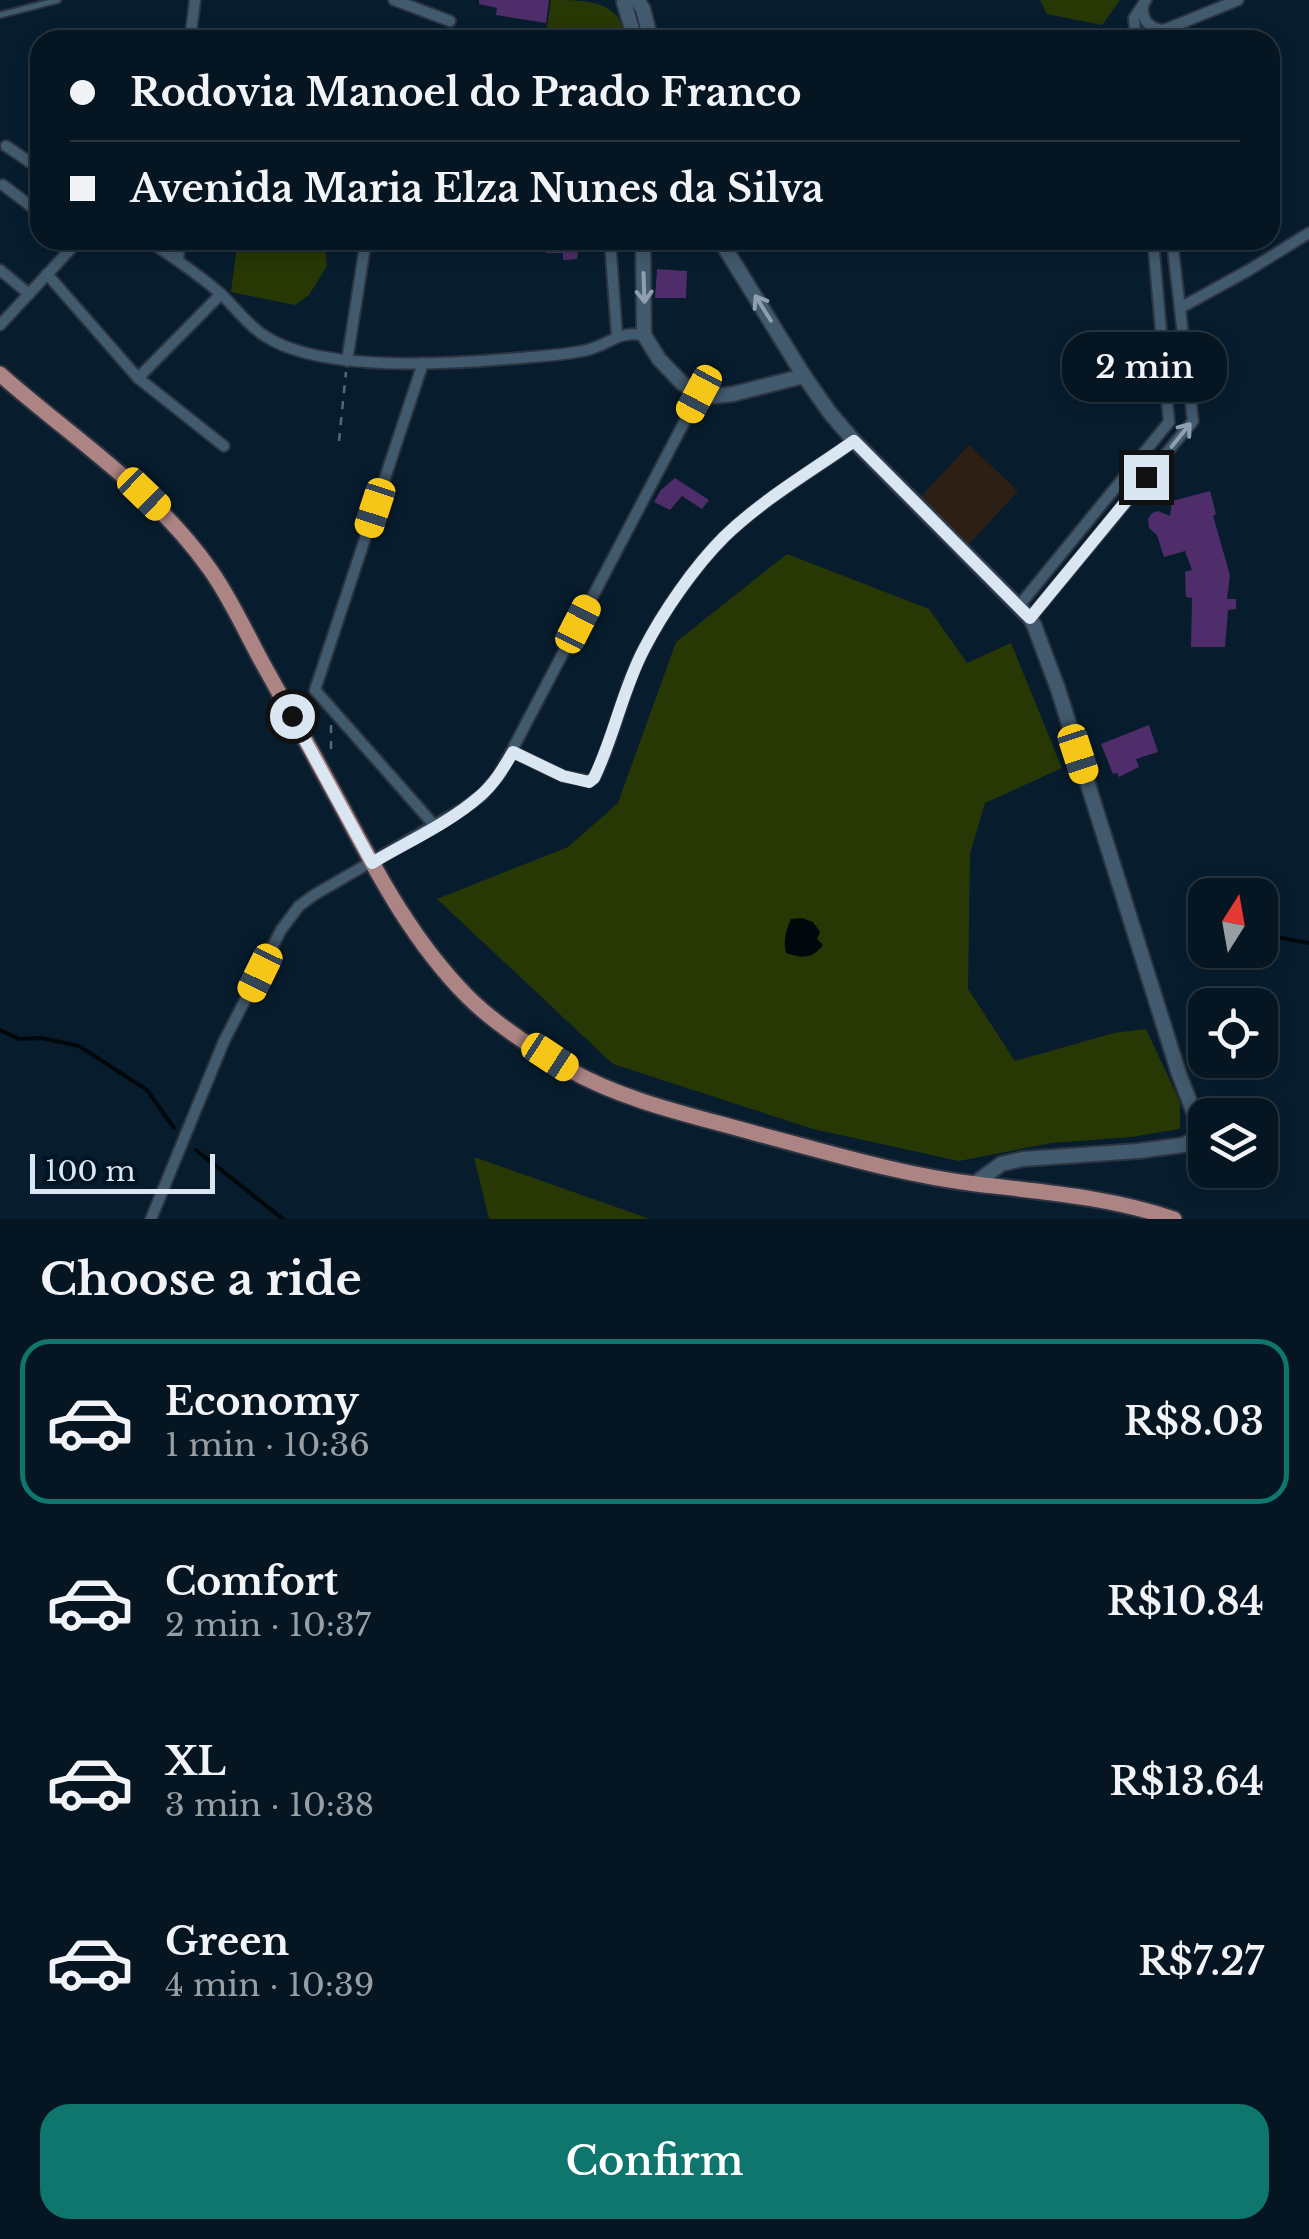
<!DOCTYPE html>
<meta charset="utf-8">
<style>
body{margin:0;font-family:"Libre Baskerville",serif;background:#13232f;color:#f1f3f6;height:100vh;display:flex;flex-direction:column;font-size:38px;white-space:nowrap}
*{box-sizing:border-box;margin:0}
p{font-size:32px;color:#979fa5}
.icon{flex:none;width:55px;height:55px;fill:none;stroke:currentColor;stroke-width:2;stroke-linecap:round;stroke-linejoin:round}
.map{position:relative;height:1219px;overflow:hidden}
.drawer{display:flex;flex-direction:column;background:#051622;flex:1}
.drawer>*{flex:none}
.hud{position:absolute;left:30px;top:30px;width:1250px;height:220px;border-radius:30px;box-shadow:0 5px 15px #0003,0 0 0 2px #263540;display:grid;align-content:center;height:220px;padding:0 40px;background:#051622}
.needle{width:65px;rotate:11deg}
.controls{position:absolute;left:1188px;top:878px;display:grid;gap:20px}
.controls a{display:grid;place-items:center;width:90px;height:90px;border-radius:20px;background:#051622;box-shadow:0 5px 15px #0003,0 0 0 2px #263540;font-size:50px}
.scale{position:absolute;left:30px;bottom:25px;width:185px;box-sizing:border-box;padding-left:10px;border:5px solid #dae7f3;border-top:0;font-size:28px;line-height:35px;white-space:nowrap;color:#dae7f3;-webkit-text-stroke:8px #011424;paint-order:stroke}
.end{position:absolute;width:45px;height:45px;margin:-22px;border:12px solid #dae7f3;background:#111;box-shadow:0 0 0 5px #111}
.from{border-radius:50%}
.bubble{position:absolute;height:70px;border-radius:30px;background:#051622;box-shadow:0 5px 15px #0003,0 0 0 2px #263540;font-size:32px;font-weight:600;line-height:70px;text-align:center}
.car{position:absolute;width:30px;height:60px;margin:-30px -15px;border-radius:12px;box-shadow:0 0 8px 2px #0007;background:linear-gradient(#f5c518 24%,#345 0 40%,#f5c518 0 76%,#345 0 86%,#f5c518 0)}
.hud b{display:flex;align-items:center;gap:35px;height:95px;font-size:38px}
.hud b+b{border-top:2px solid #263540}
.hud i{width:25px;height:25px;background:#f1f3f6}
ul{padding:0;list-style:none}
li{display:flex;align-items:center;gap:30px;height:165px;margin:0 20px 15px;padding:0 20px;border:5px solid transparent;border-radius:30px}
li div{flex:1}
li b{display:block;font-size:38px}
li em{font-style:normal;font-weight:600}
li.selected{border-color:#0f766e}
li>.icon{width:90px;height:90px;stroke-width:1.5}
h2{padding:0 40px;font-size:45px;line-height:120px}
.action{display:flex;gap:20px;margin-top:auto;padding:20px 40px}
.action a{flex:1;height:115px;border-radius:30px;background:#0f766e;color:#fff;font-size:40px;font-weight:600;line-height:115px;text-align:center}
.map>svg:first-child{display:block}
.education{fill:#2d1f13}
.green{fill:#283805}
.water{fill:#00080b}
.lines{fill:none;stroke-linecap:round;stroke-linejoin:round}
.stream{stroke:#00080b;stroke-width:4}
.building{fill:#4f2d6a}
.lane-casing{stroke:#2c3441;stroke-width:9}
.street-casing{stroke:#2c3441;stroke-width:14}
.secondary-casing{stroke:#2c3441;stroke-width:18}
.primary-casing{stroke:#2c3441;stroke-width:19}
.path{stroke:#566978;stroke-width:2.5;stroke-dasharray:8 8;stroke-linecap:butt}
.lane{stroke:#425a6d;stroke-width:5}
.street{stroke:#425a6d;stroke-width:10}
.secondary{stroke:#425a6d;stroke-width:14}
.primary{stroke:#ad8484;stroke-width:15}
.oneway{stroke:#8ea0b0}
.route{stroke:#dae7f3;stroke-width:12}
</style>
<div class="map">
<svg width="1309" height="1219" viewBox="0 0 1309 1219">
<rect width="100%" height="100%" fill="#071d2e"/>
<polygon class="education" points="969,445 1018,491 968,545 917,501"/>
<g class="green">
<path d="M551,0C589,0 619,0 628,40H545Z"/>
<polygon points="1040,0 1120,0 1102,25 1047,14"/>
<polygon points="238,240 324,240 327,266 309,295 295,305 231,292"/>
<polygon points="787,554 929,609 967,663 1011,643 1062,768 985,803 970,853 968,989 1015,1061 1114,1033 1146,1029 1180,1102 1180,1129 1131,1137 1051,1143 959,1161 813,1129 613,1064 437,899 568,847 618,803 676,642"/>
<polygon points="474,1157 650,1219 489,1219"/>
</g>
<path class="water" d="M802,918L813,922L820,932L817,939L823,945C812,960 801,958 786,953C783,940 786,930 791,919Z"/>
<g class="lines">
<g class="stream">
<polyline points="1260,934 1309,943"/>
<polyline points="0,1030 19,1039 41,1038 79,1046 147,1090 174,1128"/>
<polyline points="196,1150 283,1219"/>
</g>
</g>
<g class="building">
<polygon points="479,0 549,0 546,23 496,15 497,8 479,4"/>
<polygon points="544,240 589,240 591,251 578,251 577,259 563,260 563,253 546,253"/>
<polygon points="657,269 687,271 686,298 655,298"/>
<polygon points="675,478 709,500 702,509 682,496 670,510 654,502 661,490"/>
<polygon points="1210,491 1216,514 1213,516 1230,575 1227,599 1236,599 1236,609 1228,610 1225,647 1191,647 1192,598 1186,597 1185,572 1192,570 1185,551 1164,557 1157,535 1149,528 1148,519 1152,513 1158,511 1170,516 1172,501"/>
<polygon points="1149,725 1158,752 1136,759 1139,767 1119,777 1117,773 1113,774 1101,744"/>
</g>
<g class="lines">
<g class="lane-casing">
<polyline id="lane" points="0,15 58,0"/>
</g>
<g class="street-casing">
<g id="street">
<polyline points="394,0 450,21"/>
<path d="M1143,7C1142,21 1150,29 1164,30L1238,0"/>
<polyline points="190,40 195,0"/>
<polyline points="1136,40 1134,18 1146,0"/>
<polyline points="6,146 40,169"/>
<polyline points="3,185 40,213"/>
<path d="M147,240C173,257 198,274 221,294C236,308 247,325 265,336C321,373 454,364 519,358C542,356 565,355 587,350C611,344 616,331 644,335"/>
<polyline points="610,240 617,336"/>
<polyline points="178,260 180,240"/>
<polyline points="0,270 29,294"/>
<polyline points="47,274 138,378 224,446"/>
<polyline points="1180,308 1249,270 1309,233"/>
<polyline points="0,325 79,240"/>
<polyline points="347,361 366,240"/>
<polyline points="423,363 315,690 435,826"/>
<polyline points="138,378 221,294"/>
<polyline points="1018,607 1169,422 1153,240"/>
<polyline points="1030,618 1193,421 1172,240"/>
<path d="M513,752L563,776L589,781L594,778C615,738 622,690 644,649C663,612 694,567 724,537C762,500 811,472 854,441"/>
<polyline points="151,1219 224,1041 281,930 299,906 314,895 464,808 482,795 499,775 699,394"/>
</g>
</g>
<g class="secondary-casing">
<g id="secondary">
<polyline points="637,0 643,9 651,40"/>
<polyline points="624,2 635,40"/>
<polyline points="643,240 644,335 659,359 682,383 699,394 715,396 733,394 804,376"/>
<polyline points="720,240 804,376 830,413 854,441 1030,618 1034,625 1058,689 1179,1074 1199,1126 1197,1138 1183,1145 1138,1151 1023,1159 1001,1164 974,1184"/>
</g>
</g>
<g class="primary-casing">
<path id="primary" d="M0,374C71,437 153,489 209,568C230,597 245,631 262,662C290,712 317,761 344,811C379,877 415,944 468,997C496,1025 534,1049 568,1069C626,1102 695,1116 758,1134C830,1153 902,1175 976,1184C1043,1192 1110,1197 1174,1219"/>
</g>
<g class="path">
<polyline points="339,441 346,372"/>
<polyline points="331,725 331,757"/>
</g>
<use href="#lane" class="lane"/>
<use href="#street" class="street"/>
<use href="#secondary" class="secondary"/>
<use href="#primary" class="primary"/>
</g>
<defs><path id="oneway-shaft" d="M-6 0H5M1.5-3L5.5 0L1.5 3" fill="none" stroke-width="1.6" stroke-linecap="round" stroke-linejoin="round" transform="scale(2.5)"/></defs>
<g class="oneway">
<use href="#oneway-shaft" transform="translate(644 288) rotate(88)"/>
<use href="#oneway-shaft" transform="translate(763 308) rotate(-122)"/>
<use href="#oneway-shaft" transform="translate(1181 435) rotate(-51)"/>
</g>
<g class="lines">
<path class="route" d="M292,716L372,863C407,842 448,824 480,796C494,784 503,769 513,752L563,776L589,782L594,778C614,737 622,691 644,649C663,612 694,567 724,537C762,500 810,472 854,441L1030,618L1146,477"/>
</g>
</svg>
<div class="controls">
<a><svg class="needle" viewBox="-14 -14 28 28"><path d="M0-13l5 13h-10z" fill="#e53935"/><path d="M0 13l5-13h-10z" fill="#979fa5"/></svg></a>
<a><svg class="icon" aria-label="locate" viewBox="0 0 24 24"><circle cx="12" cy="12" r="6"/><path d="M12 2v4M12 18v4M2 12h4M18 12h4"/></svg></a>
<a><svg class="icon" aria-label="layers" viewBox="0 0 24 24"><path d="M12 4l9 5-9 5-9-5zM3 14l9 5 9-5"/></svg></a>
</div>
<div class="scale">100 m</div>
<i class="end from" style="left:292px;top:716px"></i>
<i class="end" style="left:1146px;top:477px"></i>
<div class="bubble" style="left:1062px;top:332px;width:165px">2 min</div>
<i class="car" style="left:699px;top:394px;rotate:208deg"></i>
<i class="car" style="left:144px;top:494px;rotate:134deg"></i>
<i class="car" style="left:375px;top:508px;rotate:198deg"></i>
<i class="car" style="left:578px;top:624px;rotate:27deg"></i>
<i class="car" style="left:1078px;top:754px;rotate:162deg"></i>
<i class="car" style="left:260px;top:973px;rotate:206deg"></i>
<i class="car" style="left:550px;top:1057px;rotate:123deg"></i>
<div class="hud">
<b><i class="from"></i>Rodovia Manoel do Prado Franco</b>
<b><i></i>Avenida Maria Elza Nunes da Silva</b>
</div>
</div>
<section class="drawer">
<h2>Choose a ride</h2>
<ul>
<li class="selected"><svg class="icon" aria-label="car" viewBox="0 0 24 24"><path d="M5 17H2v-5l4-1 3-4h7l3 4 3 1v5h-3M9 17h6M6 11h13"/><circle cx="7" cy="17" r="2"/><circle cx="17" cy="17" r="2"/></svg><div><b>Economy</b><p>1 min · 10:36</p></div><em>R$8.03</em></li>
<li><svg class="icon" aria-label="car" viewBox="0 0 24 24"><path d="M5 17H2v-5l4-1 3-4h7l3 4 3 1v5h-3M9 17h6M6 11h13"/><circle cx="7" cy="17" r="2"/><circle cx="17" cy="17" r="2"/></svg><div><b>Comfort</b><p>2 min · 10:37</p></div><em>R$10.84</em></li>
<li><svg class="icon" aria-label="car" viewBox="0 0 24 24"><path d="M5 17H2v-5l4-1 3-4h7l3 4 3 1v5h-3M9 17h6M6 11h13"/><circle cx="7" cy="17" r="2"/><circle cx="17" cy="17" r="2"/></svg><div><b>XL</b><p>3 min · 10:38</p></div><em>R$13.64</em></li>
<li><svg class="icon" aria-label="car" viewBox="0 0 24 24"><path d="M5 17H2v-5l4-1 3-4h7l3 4 3 1v5h-3M9 17h6M6 11h13"/><circle cx="7" cy="17" r="2"/><circle cx="17" cy="17" r="2"/></svg><div><b>Green</b><p>4 min · 10:39</p></div><em>R$7.27</em></li>
</ul>
<div class="action"><a>Confirm</a></div>
</section>
